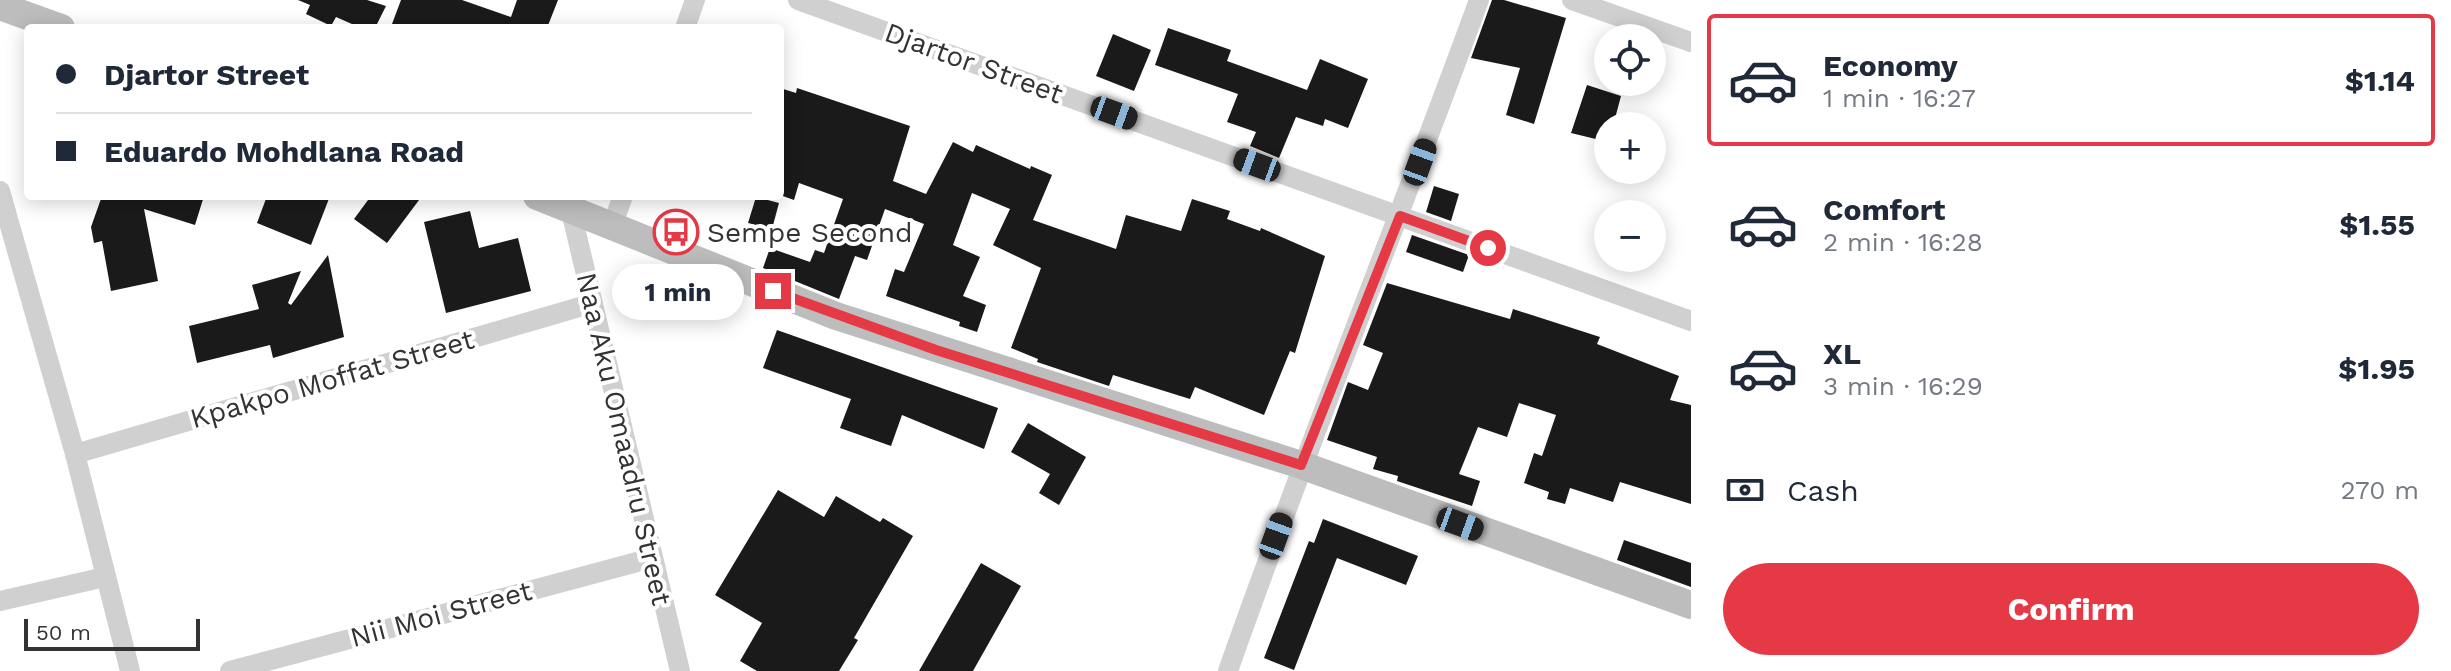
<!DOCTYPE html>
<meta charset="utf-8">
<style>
body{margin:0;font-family:"Work Sans",sans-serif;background:#f6f6f7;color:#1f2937;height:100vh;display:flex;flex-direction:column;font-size:30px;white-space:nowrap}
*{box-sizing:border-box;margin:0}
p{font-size:26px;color:#747a83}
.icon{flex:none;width:44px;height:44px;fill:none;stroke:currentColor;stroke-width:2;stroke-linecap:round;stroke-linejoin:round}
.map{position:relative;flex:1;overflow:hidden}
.sheet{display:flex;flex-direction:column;background:#fff;width:760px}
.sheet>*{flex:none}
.hud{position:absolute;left:24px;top:24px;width:760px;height:176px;border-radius:8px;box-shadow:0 4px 20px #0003;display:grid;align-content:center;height:176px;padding:0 32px;background:#fff}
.tools{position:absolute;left:1594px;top:24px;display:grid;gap:16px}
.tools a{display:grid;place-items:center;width:72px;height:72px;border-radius:50%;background:#fff;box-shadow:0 4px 20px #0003;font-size:40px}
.scale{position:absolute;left:24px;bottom:20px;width:176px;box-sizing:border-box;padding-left:8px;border:4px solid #333;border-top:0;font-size:22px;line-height:28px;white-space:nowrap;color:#333;-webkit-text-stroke:6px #fff;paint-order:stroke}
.end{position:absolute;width:36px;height:36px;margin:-18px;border:10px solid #e63946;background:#fff;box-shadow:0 0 0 4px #fff}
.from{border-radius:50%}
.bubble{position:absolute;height:56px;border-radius:28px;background:#fff;box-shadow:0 4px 20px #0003;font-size:26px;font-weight:700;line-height:56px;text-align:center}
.car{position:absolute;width:24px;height:48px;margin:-24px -12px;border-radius:10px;box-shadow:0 0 6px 2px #0007;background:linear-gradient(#222 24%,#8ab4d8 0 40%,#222 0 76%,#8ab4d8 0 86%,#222 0)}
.hud b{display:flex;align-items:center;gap:28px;height:76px;font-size:30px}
.hud b+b{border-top:2px solid #e0e1e3}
.hud i{width:20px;height:20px;background:#1f2937}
ul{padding:14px 0 0;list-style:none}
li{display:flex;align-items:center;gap:24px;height:132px;margin:0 16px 12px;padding:0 16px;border:4px solid transparent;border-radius:8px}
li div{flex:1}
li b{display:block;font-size:30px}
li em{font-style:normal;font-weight:700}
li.selected{border-color:#e63946}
li>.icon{width:72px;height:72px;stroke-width:1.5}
.pay{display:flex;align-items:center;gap:20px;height:88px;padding:0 32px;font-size:30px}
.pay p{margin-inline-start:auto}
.primary-button{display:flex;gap:16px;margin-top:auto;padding:16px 32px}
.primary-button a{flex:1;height:92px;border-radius:48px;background:#e63946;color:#fff;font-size:32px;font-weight:700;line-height:92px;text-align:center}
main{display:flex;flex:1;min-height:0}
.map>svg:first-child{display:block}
.building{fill:#1a1a1a}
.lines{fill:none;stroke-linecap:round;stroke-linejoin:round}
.minor{stroke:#d0d0d0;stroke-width:20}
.secondary{stroke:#bdbdbd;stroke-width:28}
.route{stroke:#e63946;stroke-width:10}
.labels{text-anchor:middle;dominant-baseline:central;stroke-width:8;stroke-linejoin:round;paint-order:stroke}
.street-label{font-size:28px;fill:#333;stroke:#fff}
.poi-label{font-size:28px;fill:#333;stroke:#fff;text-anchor:start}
</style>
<main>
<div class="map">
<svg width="1691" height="671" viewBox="0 0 1691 671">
<rect width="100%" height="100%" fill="#fff"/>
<g class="building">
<polygon points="298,0 367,0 386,6 375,28 361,28 336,17 331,26 306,14 310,5"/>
<polygon points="401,0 462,0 511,17 517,0 558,0 547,28 402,28 392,24"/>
<polygon points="1492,0 1504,0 1566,18 1534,124 1506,115 1520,68 1471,58"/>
<polygon points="1168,28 1231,50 1227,61 1307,90 1320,59 1368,79 1348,128 1325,119 1323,126 1296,117 1279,158 1250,146 1256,132 1227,122 1238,94 1155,65"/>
<polygon points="1113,34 1151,50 1134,91 1096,76"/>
<polygon points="1587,85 1621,96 1613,126 1608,126 1608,142 1571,133"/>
<polygon points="780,88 796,93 797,88 910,126 893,181 926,194 953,142 973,152 976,145 1030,169 1031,166 1052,175 1033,220 1116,249 1126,215 1181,231 1192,199 1230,211 1227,219 1260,231 1261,228 1325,256 1295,353 1290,351 1264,415 1195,387 1190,399 1113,375 1109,386 1037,362 1038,359 1011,348 1041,268 993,245 1010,209 972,193 953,245 980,257 963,296 986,305 977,332 959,326 960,322 886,296 895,269 904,272 924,224 885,209 867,260 855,256 839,299 763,268 770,248 810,262 815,250 824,253 843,199 799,183 794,200 780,195"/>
<polygon points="1434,186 1459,194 1451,221 1426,212"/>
<polygon points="102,196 204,196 195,225 144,209 158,281 111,291 102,241 94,243 91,227"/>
<polygon points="267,196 330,196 311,245 257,223"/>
<polygon points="371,196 422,196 387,243 354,219"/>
<polygon points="756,197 779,203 772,229 748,223"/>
<polygon points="470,211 479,248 518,238 531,291 446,313 424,222"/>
<polygon points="1412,235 1469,255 1463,272 1406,252"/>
<polygon points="328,255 344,337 273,358 270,345 197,363 189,326 259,309 252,285 301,271 288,303 291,305"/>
<polygon points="1387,283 1510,319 1513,309 1600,337 1597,344 1679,376 1670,400 1691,405 1691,504 1620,482 1613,502 1570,488 1565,504 1547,499 1549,492 1524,483 1534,453 1542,456 1556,415 1519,403 1507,437 1478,427 1459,474 1480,481 1472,506 1397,481 1398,476 1373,469 1377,457 1327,440 1348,382 1368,390 1383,353 1363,345"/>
<polygon points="777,330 998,408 984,449 902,415 891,446 840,428 851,399 763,368"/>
<polygon points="1028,423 1086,457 1059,505 1039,493 1050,474 1011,452"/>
<polygon points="778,490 824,517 836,496 880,522 883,518 913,536 854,638 858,640 839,671 757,671 740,661 762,623 715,595"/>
<polygon points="1323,519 1418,556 1406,585 1337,558 1294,670 1264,658 1309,541 1314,543"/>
<polygon points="1624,540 1691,563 1691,587 1617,560"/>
<polygon points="981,563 1021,586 973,671 919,671"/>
</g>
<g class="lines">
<g class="minor">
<polyline points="798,0 1691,321"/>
<polyline points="1572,0 1691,42"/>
<polyline points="685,28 695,0"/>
<polyline points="0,191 75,454 130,671"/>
<polyline points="570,207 680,671"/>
<polyline points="612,226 623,196"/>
<polyline points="75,454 590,304"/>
<polyline points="0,601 105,577"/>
<polyline points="230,671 652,558"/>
<path d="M1228,671C1307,446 1397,225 1479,0"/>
</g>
<g class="secondary">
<polyline points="0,6 61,28"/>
<polyline points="537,196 836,316 1301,465 1691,605"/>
</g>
</g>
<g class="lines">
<polyline class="route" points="773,291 936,350 1301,465 1400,216 1488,248"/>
</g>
<defs>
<g id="bus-ring" transform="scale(2.3)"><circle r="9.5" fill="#fff" stroke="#e63946" stroke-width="1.5"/><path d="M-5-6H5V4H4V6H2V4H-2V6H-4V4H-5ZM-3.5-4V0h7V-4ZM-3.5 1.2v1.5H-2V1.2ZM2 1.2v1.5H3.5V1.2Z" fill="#e63946"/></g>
</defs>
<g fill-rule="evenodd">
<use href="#bus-ring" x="676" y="232"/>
</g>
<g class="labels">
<g class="street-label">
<text transform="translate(974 63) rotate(20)">Djartor Street</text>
<text transform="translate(332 379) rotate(-16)">Kpakpo Moffat Street</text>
<text transform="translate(624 439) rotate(77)">Naa Aku Omaadru Street</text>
<text transform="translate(441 614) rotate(-15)">Nii Moi Street</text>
</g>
<g class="poi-label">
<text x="707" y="232">Sempe Second</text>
</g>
</g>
</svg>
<div class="tools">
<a><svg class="icon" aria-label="locate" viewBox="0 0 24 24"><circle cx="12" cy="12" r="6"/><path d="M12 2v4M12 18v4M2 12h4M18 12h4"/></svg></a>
<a>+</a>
<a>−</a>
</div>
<div class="scale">50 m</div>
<i class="end from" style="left:1488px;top:248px"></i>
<i class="end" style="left:773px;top:291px"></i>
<div class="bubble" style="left:612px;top:264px;width:132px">1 min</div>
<i class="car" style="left:1114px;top:113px;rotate:110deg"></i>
<i class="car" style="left:1420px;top:162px;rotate:20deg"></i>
<i class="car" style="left:1257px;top:165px;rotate:290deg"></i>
<i class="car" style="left:1460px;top:524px;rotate:110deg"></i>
<i class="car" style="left:1276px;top:536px;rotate:20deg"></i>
<div class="hud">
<b><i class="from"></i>Djartor Street</b>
<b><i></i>Eduardo Mohdlana Road</b>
</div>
</div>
<section class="sheet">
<ul>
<li class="selected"><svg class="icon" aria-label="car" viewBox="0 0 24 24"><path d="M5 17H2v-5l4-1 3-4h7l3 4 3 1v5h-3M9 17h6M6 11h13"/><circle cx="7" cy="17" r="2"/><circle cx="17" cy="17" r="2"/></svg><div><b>Economy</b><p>1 min · 16:27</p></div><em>$1.14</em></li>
<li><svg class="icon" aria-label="car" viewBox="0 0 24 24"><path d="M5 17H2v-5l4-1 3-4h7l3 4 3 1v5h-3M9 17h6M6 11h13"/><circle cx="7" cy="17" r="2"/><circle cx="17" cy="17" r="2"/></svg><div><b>Comfort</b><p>2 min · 16:28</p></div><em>$1.55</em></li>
<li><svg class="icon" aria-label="car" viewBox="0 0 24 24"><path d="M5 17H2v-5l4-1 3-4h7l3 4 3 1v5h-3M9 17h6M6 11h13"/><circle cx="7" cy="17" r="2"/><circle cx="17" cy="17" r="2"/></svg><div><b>XL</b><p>3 min · 16:29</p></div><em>$1.95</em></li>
</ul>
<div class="pay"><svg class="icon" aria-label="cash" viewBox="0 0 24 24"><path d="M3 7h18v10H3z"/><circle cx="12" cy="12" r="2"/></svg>Cash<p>270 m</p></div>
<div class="primary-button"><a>Confirm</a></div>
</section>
</main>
